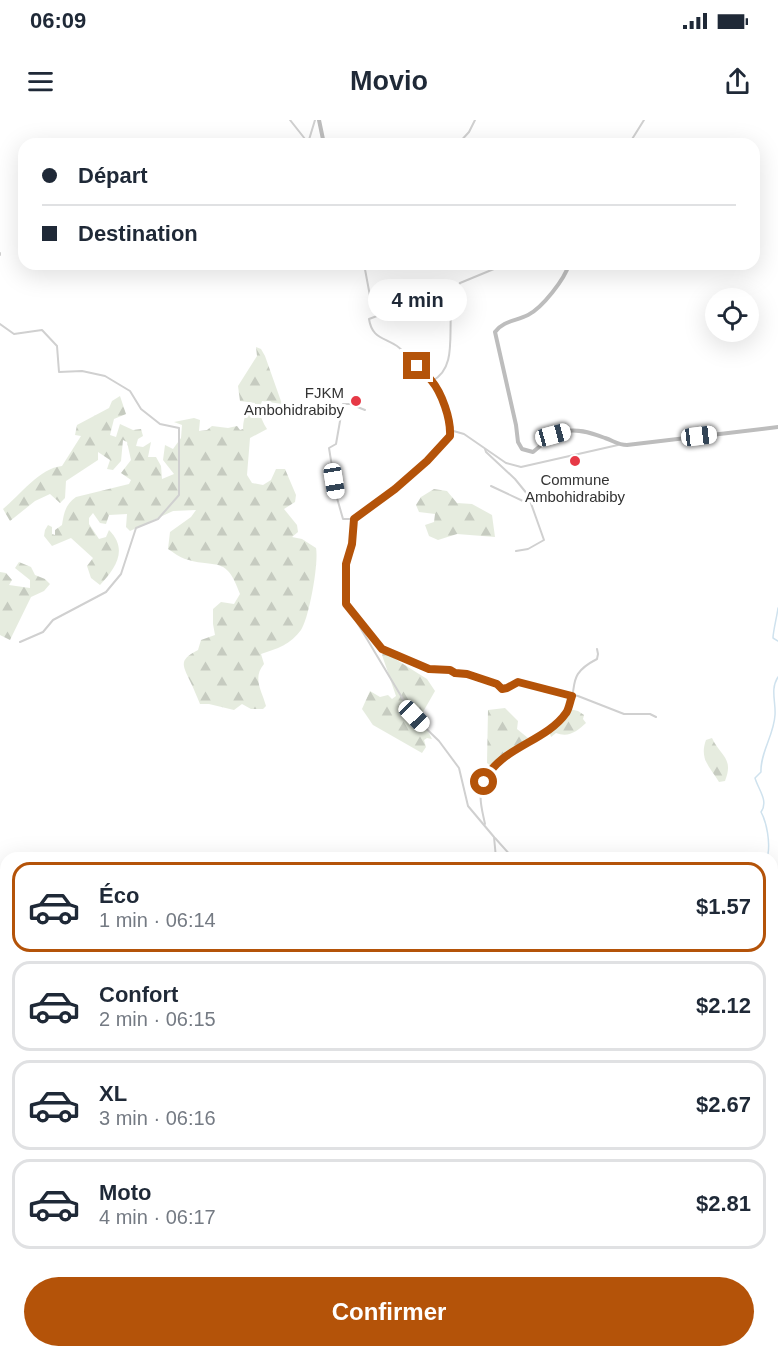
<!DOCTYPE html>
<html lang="fr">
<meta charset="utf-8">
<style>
body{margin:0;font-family:Helvetica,sans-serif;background:#f6f6f7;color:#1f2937;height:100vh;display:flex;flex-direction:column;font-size:22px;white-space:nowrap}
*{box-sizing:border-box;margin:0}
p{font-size:20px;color:#747a83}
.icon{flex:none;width:33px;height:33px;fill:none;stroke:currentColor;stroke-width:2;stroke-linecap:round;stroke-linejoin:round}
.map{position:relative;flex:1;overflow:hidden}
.drawer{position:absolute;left:0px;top:732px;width:778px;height:506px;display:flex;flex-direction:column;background:#fff;border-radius:18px 18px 0 0;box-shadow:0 6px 24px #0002}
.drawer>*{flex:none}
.banner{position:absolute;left:18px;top:18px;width:742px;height:132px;border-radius:18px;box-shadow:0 6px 24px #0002;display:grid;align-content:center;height:132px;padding:0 24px;background:#fff}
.buttons{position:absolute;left:705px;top:168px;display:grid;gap:12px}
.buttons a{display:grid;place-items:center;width:54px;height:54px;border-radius:50%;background:#fff;box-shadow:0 6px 24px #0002;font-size:30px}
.end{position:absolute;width:27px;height:27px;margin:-14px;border:8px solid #b45309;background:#fff;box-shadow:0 0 0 3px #fff}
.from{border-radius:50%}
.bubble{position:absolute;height:42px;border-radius:21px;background:#fff;box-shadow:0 6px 24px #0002;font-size:20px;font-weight:700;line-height:42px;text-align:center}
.car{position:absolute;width:18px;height:36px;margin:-18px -9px;border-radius:8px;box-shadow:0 0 4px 2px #0007;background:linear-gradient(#fff 24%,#345 0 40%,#fff 0 76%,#345 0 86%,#fff 0)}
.banner b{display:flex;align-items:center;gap:21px;height:57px;font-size:22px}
.banner b+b{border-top:2px solid #e0e1e3}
.banner i{width:15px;height:15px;background:#1f2937}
ul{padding:10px 0 0;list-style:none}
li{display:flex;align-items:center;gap:18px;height:90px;margin:0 12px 9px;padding:0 12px;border:3px solid #e0e1e3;border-radius:18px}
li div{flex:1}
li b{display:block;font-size:22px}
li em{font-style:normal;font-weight:700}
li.active{border-color:#b45309}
li>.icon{width:54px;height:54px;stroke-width:1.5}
.action{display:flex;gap:12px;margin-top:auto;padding:12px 24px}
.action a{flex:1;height:69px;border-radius:36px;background:#b45309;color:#fff;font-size:24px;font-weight:700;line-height:69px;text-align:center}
.status{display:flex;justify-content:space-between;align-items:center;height:42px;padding:0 30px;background:#fff;direction:ltr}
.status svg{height:16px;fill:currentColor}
header{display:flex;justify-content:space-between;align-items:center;height:78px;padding:0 24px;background:#fff;font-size:27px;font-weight:700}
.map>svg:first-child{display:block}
.forest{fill:url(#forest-firs)}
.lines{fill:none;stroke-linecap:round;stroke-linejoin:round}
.stream{stroke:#cfe2ee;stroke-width:1.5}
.river{stroke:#cfe2ee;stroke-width:5}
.street{stroke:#d0d0d0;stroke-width:2}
.secondary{stroke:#bdbdbd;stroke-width:4}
.route{stroke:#b45309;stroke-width:8}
.poi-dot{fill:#e63946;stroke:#fff;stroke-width:2}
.labels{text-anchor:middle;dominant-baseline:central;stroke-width:6;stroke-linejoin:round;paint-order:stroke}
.poi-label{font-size:15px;fill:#333;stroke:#fff;text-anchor:end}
</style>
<div class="status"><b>06:09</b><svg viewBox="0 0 49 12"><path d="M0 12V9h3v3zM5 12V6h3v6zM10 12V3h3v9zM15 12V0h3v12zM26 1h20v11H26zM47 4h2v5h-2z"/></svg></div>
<header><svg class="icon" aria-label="menu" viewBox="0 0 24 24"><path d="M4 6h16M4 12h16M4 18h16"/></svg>Movio<svg class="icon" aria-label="share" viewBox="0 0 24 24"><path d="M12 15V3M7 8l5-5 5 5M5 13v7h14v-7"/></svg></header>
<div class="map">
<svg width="778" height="1237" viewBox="0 0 778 1237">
<defs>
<pattern id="forest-firs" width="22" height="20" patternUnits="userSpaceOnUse" patternTransform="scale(1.5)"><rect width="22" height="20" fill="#e6ecdf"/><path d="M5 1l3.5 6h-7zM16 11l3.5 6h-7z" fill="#c6cbc0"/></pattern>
</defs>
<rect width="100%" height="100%" fill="#fff"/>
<g class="forest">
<path d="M256,227L261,229L265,236L282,284L262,281C258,292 261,299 267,309L250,318L247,355L252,363L263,365L271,360L276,349H285L296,375L295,382L284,389L297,405L298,412L292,417L302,419L316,428C319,443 309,499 301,510C291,524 277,529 261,534L264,544C252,558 262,571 266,586L263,589H251L242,584L234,590L209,584H200C197,577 194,569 190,561C182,544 179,540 198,530L201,520L215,515L213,504V489L221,482L234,484L240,474C226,434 216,449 185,439C179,437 173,432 168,429L170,412L191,397L196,390L173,391L130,411L126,407L127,394L109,395L106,404L100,403L93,393L89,398V404L99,419L106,417L109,410C129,430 115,449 100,465L91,458L87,446L93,438L71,418L52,426L44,416L45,410L48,405L52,407V414L55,415V410L62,405C64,393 65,385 76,377L129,364L131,360L121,353L131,340L127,322L123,320L121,341L113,350L107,349L110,340L98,332V340L66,361L65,378L60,383L50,374L35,381L10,401L3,389C20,375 40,348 62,346L81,316L75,315L77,305L109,288L112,281L120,276L126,294L114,299L110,315L116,317L120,304L133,310L141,309L143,316L138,319L136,326L143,327L151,322L148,337H156L161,346L162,359L174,354L163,340L165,325L173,329L181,318L182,305L174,302L194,298L200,300L199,311L207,310L212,306L228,308L237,306L240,310L243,309C243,301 245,295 249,288H254L255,283L240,281L238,266L257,236Z"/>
<polygon points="434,369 447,371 457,383 472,384 492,395 495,417 457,414 438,420 429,416 425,405 434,402 435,394 419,392 416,385 421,377"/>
<polygon points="19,442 31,447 35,455 45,459 50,464 44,471 31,477 10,520 0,515 0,452 6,453 12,460 9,465 30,468 30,460 15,448"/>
<polygon points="384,532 427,559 435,571 423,592 429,601 426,607 432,619 427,618 424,620 426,627 422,633 373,605 362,589 370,571 380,577 388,575 392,579 396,576 382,535"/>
<polygon points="505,588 518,601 517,609 528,618 491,646 487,643 488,590"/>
<path d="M570,589L578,591L584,595L583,599L586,603C577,611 569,618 556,613L551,617L549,611L565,598Z"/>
<path d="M712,618C721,637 734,638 725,661L719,662C710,647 699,639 706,620Z"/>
</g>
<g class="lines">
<g class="stream">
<path d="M778,488C777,496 773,512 773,518L778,521"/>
<path d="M759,738L768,734C770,722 767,703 761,692C769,681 758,669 755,658L761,652C760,633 774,615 775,595C776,582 770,569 778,557"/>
<polyline points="0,908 2,913 0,919"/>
<polyline points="0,1024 6,1025"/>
<polyline points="0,1143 6,1138"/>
</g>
<g class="river">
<polyline points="0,903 6,900"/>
<polyline points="652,1237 653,1232"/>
</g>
<g class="street">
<polyline points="290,0 309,24"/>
<polyline points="308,23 315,0"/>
<polyline points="458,24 469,12 475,0"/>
<polyline points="629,24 644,0"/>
<polyline points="0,133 0,135"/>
<path d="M364,144L370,176L377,196L369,199C372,218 383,217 397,226C403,230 408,237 413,242C419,248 428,254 433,261C442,274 448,294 450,309C453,334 371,381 354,399L352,424L346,444V484L413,596L439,621L459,648L468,686L494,717L496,738"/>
<polyline points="0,204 14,214 42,210 57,226 59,252 82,251 105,256 130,271 141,289 160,304 179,308 179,375 158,399 136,408 121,454 106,472 53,500 43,512 20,522"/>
<path d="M432,261C465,245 439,189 460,163L506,144"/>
<polyline points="450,310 464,314 506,343 521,347 618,325"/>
<polyline points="485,329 486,332 515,359 528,375 525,382 491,366"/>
<polyline points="354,399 343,399 337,378 329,328 336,324 343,284 350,284 365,290"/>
<polyline points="516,431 528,429 544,420 528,375"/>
<polyline points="354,495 382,529 429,549 450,550 455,553 467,554 497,564 502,569 507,568 518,562 578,576 624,594 650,594 656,597"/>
<path d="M485,704C483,694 479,681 481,672C486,643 520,627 542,613C550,607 562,600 567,592C580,567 564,556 597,539L598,534L597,529"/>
<polyline points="495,718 513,738"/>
<polyline points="772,1203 778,1197"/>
<polyline points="46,1232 48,1237"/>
<polyline points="658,1232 675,1237"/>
<polyline points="468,1237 471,1232"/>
<polyline points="614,1237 616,1232"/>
<polyline points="619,1237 623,1232"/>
<polyline points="685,1237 690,1232"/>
</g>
<g class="secondary">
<polyline points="319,0 324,24"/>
<path d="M569,144C565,159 542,188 528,195C516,201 503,201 495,212L516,305L518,322L522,329L533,332C561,308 570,305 605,318C614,321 618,325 627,325L778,307"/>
</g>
</g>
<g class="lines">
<path class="route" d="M417,246C422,251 427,255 431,260C442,273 451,299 450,316L427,341L395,369L354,399L352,424L346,444V484L382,529L429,549L450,550L455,553L467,554L497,564L502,569L507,568L518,562L572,576C570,581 569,589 566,593C546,622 498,628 484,662"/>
</g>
<g class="poi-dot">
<circle cx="356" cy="281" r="6"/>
<circle cx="575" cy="341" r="6"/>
</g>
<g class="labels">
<g class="poi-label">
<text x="344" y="272">FJKM<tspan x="344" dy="17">Ambohidrabiby</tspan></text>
<text x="575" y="359" text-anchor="middle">Commune<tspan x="575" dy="17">Ambohidrabiby</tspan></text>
</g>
</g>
</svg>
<div class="buttons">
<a><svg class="icon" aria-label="locate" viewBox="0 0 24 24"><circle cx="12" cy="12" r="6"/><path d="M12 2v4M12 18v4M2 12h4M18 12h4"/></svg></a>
</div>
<i class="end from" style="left:484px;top:662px"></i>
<i class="end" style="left:417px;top:246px"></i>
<div class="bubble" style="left:368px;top:159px;width:99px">4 min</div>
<i class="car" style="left:553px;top:315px;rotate:75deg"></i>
<i class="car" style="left:699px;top:316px;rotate:83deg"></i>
<i class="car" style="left:334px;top:361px;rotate:171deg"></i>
<i class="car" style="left:414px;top:596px;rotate:136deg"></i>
<div class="banner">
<b><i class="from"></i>Départ</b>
<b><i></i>Destination</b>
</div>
<section class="drawer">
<ul>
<li class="active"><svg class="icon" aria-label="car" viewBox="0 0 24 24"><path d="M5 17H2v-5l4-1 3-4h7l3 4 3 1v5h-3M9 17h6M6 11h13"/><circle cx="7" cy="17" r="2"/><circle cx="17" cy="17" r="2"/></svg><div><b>Éco</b><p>1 min · 06:14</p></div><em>$1.57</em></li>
<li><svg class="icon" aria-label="car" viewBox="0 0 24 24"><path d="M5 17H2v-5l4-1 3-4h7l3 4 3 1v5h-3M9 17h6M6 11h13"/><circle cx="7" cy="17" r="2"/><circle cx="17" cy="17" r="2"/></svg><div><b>Confort</b><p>2 min · 06:15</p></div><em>$2.12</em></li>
<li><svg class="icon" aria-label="car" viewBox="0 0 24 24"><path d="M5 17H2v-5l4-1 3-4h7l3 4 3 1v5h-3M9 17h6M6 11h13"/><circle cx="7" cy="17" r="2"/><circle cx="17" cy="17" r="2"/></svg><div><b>XL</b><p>3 min · 06:16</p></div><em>$2.67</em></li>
<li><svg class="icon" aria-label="car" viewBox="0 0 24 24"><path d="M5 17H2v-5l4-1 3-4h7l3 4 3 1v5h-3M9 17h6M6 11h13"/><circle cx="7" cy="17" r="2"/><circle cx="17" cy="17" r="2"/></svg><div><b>Moto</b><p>4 min · 06:17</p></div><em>$2.81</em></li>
</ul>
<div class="action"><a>Confirmer</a></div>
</section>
</div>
